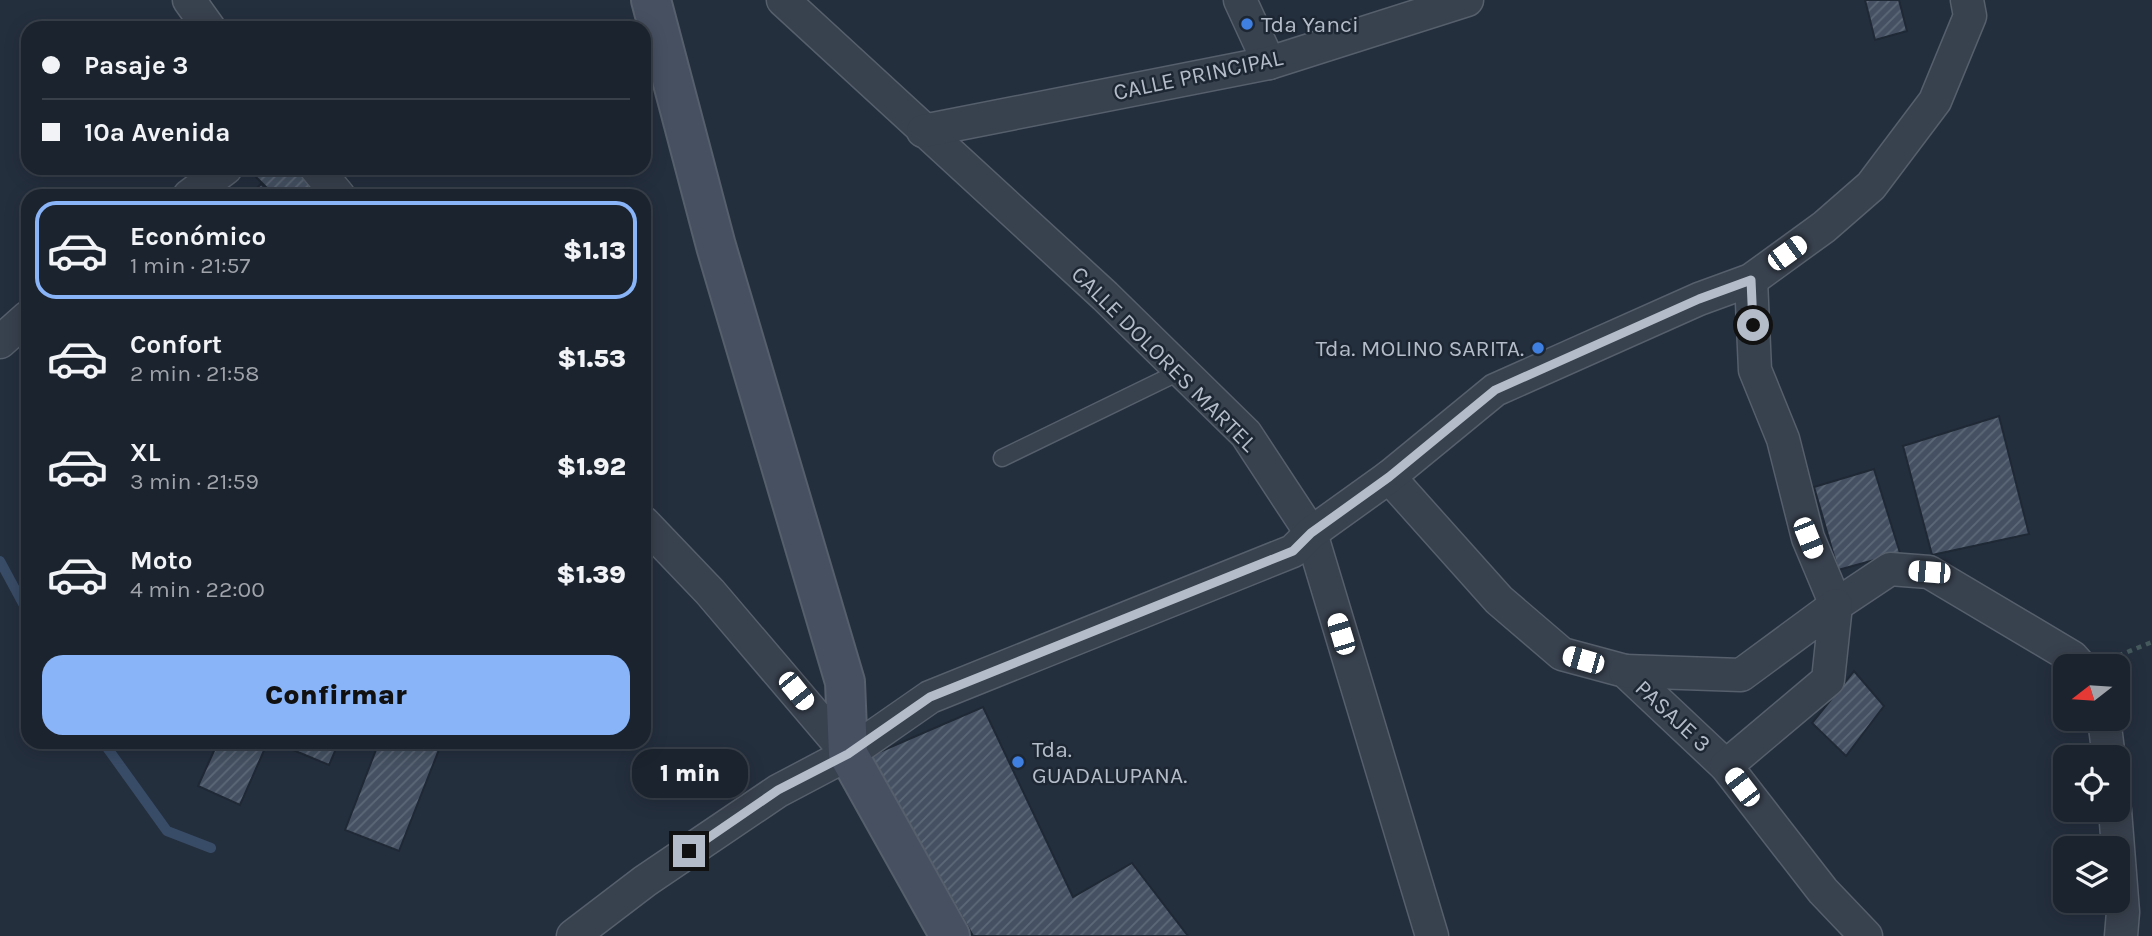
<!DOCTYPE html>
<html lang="es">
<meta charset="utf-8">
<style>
body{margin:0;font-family:Karla,sans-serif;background:#242b36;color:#f1f3f6;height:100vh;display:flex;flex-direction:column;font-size:26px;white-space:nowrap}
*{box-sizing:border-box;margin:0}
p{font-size:23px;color:#a0a4aa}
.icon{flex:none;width:38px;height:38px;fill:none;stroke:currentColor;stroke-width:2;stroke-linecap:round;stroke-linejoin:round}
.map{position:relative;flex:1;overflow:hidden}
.panel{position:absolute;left:21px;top:189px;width:630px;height:560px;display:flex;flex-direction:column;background:#1b232e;border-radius:21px;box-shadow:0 4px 18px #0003,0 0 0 2px #39404a}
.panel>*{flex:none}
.hud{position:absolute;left:21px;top:21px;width:630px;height:154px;border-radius:21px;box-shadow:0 4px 18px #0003,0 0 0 2px #39404a;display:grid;align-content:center;height:154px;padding:0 21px;background:#1b232e}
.needle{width:46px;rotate:253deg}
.controls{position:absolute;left:2053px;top:654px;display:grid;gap:14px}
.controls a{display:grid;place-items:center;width:77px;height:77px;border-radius:14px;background:#1b232e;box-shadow:0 4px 18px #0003,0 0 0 2px #39404a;font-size:35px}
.end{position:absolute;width:32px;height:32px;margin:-16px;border:9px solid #b4bcc9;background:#111;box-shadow:0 0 0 4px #111}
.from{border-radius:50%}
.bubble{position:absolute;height:49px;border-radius:21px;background:#1b232e;box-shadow:0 4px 18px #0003,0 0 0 2px #39404a;font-size:23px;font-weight:800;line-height:49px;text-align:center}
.car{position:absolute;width:21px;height:42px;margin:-21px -10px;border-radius:9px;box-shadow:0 0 5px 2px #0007;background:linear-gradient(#fff 24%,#345 0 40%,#fff 0 76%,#345 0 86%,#fff 0)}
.hud b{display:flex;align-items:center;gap:24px;height:66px;font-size:26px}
.hud b+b{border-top:2px solid #39404a}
.hud i{width:18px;height:18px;background:#f1f3f6}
ul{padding:12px 0 0;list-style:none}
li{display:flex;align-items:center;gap:21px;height:98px;margin:0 14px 10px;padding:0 7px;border:4px solid transparent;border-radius:21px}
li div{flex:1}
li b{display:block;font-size:26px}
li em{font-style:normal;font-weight:800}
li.selected{border-color:#8ab4f8}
li>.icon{width:63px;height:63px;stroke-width:1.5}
.cta{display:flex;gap:14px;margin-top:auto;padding:14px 21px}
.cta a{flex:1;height:80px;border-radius:21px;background:#8ab4f8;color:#111;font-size:28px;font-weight:800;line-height:80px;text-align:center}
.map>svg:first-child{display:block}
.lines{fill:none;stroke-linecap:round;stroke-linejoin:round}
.stream{stroke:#394c67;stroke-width:10}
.building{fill:url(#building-hatch);stroke:#1f2835;stroke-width:2}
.lane-casing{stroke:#565f6c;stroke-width:19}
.street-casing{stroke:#565f6c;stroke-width:35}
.secondary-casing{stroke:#565f6c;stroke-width:42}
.path{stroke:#44595c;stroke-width:4.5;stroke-dasharray:5 5;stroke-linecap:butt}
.lane{stroke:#38414e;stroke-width:16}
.street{stroke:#38414e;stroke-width:32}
.secondary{stroke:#465061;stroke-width:38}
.route{stroke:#b4bcc9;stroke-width:9}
.shop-dot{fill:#3f7fe0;stroke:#1d2633;stroke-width:2.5}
.labels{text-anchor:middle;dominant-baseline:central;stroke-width:5;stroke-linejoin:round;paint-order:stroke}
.poi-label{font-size:23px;fill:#b4bcc9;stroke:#1d2633;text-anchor:start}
.street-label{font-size:23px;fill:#b4bcc9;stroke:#1d2633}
</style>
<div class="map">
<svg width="2152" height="936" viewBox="0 0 2152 936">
<defs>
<pattern id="building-hatch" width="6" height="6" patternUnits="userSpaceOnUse" patternTransform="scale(1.75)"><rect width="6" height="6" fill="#455162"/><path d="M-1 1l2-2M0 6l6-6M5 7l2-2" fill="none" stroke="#5d6877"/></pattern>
</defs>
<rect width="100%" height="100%" fill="#242f3e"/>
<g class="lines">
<g class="stream">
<polyline points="0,561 28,613"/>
<polyline points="103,742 167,831 211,848"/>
</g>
</g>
<g class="building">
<polygon points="1865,0 1899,0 1907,31 1875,40"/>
<polygon points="258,168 300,168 325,196 275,196 252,173"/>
<polygon points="261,184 274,196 249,196"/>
<polygon points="1999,416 2029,534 1932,555 1903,446"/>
<polygon points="1874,469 1900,553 1838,570 1814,487"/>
<polygon points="1854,671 1884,706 1846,756 1812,723"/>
<polygon points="983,707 1073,897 1132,863 1188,936 973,936 870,756"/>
<polygon points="218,742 258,742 266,746 240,805 198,786"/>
<polygon points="274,742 339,742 329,765"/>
<polygon points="379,742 442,742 399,851 345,830"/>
</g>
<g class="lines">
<g class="lane-casing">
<polyline id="lane" points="1002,458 1181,371"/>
</g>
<g class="street-casing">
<g id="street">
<polyline points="189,0 209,28"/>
<polyline points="783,0 1105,296 1246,434 1311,533 1432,936"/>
<polyline points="1240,0 1269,63"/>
<polyline points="923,131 1269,63 1467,0"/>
<polyline points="316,168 339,196"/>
<polyline points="189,196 226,168"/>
<polyline points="1751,280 1755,370 1783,439 1808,538 1836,605 1890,569 1929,572 2072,657 2081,667"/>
<polyline points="0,342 28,317"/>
<polyline points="1389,477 1499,600 1562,654 1625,671 1726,766 1823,891 1866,936"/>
<polyline points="644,523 710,592 848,754"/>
<polyline points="1625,671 1741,675 1836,605 1828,680 1726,766"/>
<polyline points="2104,719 2109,758"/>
<polyline points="2115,810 2123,912 2121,936"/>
<polyline points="573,936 645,881 778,791 848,754 930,697 1293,551 1311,533 1389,477 1495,390 1699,299 1751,280 1824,227 1871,186 1935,101 1970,16 1967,0"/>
</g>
</g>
<g class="secondary-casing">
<polyline id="secondary" points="651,0 716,246 845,682 848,754 950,936"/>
</g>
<polyline class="path" points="2108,656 2120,655 2152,642"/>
<use href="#lane" class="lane"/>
<use href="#street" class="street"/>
<use href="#secondary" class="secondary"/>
</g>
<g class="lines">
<polyline class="route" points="689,851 778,790 848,754 930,697 1293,551 1311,533 1389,477 1495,390 1699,299 1751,280 1753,325"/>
</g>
<g class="shop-dot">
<circle cx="1247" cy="24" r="7"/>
<circle cx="1538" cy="348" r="7"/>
<circle cx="1018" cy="762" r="7"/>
</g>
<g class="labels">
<g class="poi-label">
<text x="1261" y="24">Tda Yanci</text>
<text x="1524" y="348" text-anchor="end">Tda. MOLINO SARITA.</text>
<text x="1032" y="749">Tda.<tspan x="1032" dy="26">GUADALUPANA.</tspan></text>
</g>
<g class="street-label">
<text transform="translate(1198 75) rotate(-12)">CALLE PRINCIPAL</text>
<text transform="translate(1164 359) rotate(45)">CALLE DOLORES MARTEL</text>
<text transform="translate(1673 716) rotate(43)">PASAJE 3</text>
</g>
</g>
</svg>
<div class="controls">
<a><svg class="needle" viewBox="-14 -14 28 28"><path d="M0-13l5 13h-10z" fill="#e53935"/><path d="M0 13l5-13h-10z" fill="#a0a4aa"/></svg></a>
<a><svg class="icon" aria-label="locate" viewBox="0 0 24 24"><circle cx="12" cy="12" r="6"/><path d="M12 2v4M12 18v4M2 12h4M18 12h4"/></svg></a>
<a><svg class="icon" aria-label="layers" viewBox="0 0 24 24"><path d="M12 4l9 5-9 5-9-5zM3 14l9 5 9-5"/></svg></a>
</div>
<i class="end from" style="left:1753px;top:325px"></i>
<i class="end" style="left:689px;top:851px"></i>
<div class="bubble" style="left:632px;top:749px;width:116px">1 min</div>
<i class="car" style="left:1787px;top:253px;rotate:54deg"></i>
<i class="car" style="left:1808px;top:538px;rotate:158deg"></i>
<i class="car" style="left:1929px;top:572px;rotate:275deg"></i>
<i class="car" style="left:1341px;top:634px;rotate:343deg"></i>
<i class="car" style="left:1583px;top:660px;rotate:286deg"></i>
<i class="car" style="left:796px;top:691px;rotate:141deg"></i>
<i class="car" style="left:1742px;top:787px;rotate:323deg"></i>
<div class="hud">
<b><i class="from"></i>Pasaje 3</b>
<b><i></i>10a Avenida</b>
</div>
<section class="panel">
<ul>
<li class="selected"><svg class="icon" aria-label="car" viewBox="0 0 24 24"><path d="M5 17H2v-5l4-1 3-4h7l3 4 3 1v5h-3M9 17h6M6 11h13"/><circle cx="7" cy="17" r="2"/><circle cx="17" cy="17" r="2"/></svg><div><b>Económico</b><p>1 min · 21:57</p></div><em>$1.13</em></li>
<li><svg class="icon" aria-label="car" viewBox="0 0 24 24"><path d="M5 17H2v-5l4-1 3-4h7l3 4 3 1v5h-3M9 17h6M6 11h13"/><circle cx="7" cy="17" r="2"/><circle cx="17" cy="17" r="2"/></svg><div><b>Confort</b><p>2 min · 21:58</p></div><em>$1.53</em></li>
<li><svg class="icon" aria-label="car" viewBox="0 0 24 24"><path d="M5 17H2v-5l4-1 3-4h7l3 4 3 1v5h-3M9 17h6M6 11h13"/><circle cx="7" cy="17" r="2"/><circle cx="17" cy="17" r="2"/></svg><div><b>XL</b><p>3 min · 21:59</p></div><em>$1.92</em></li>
<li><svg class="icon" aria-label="car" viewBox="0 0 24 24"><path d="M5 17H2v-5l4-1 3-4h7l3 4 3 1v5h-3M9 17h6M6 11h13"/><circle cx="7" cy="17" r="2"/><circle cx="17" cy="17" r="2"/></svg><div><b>Moto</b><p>4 min · 22:00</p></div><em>$1.39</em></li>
</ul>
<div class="cta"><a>Confirmar</a></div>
</section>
</div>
